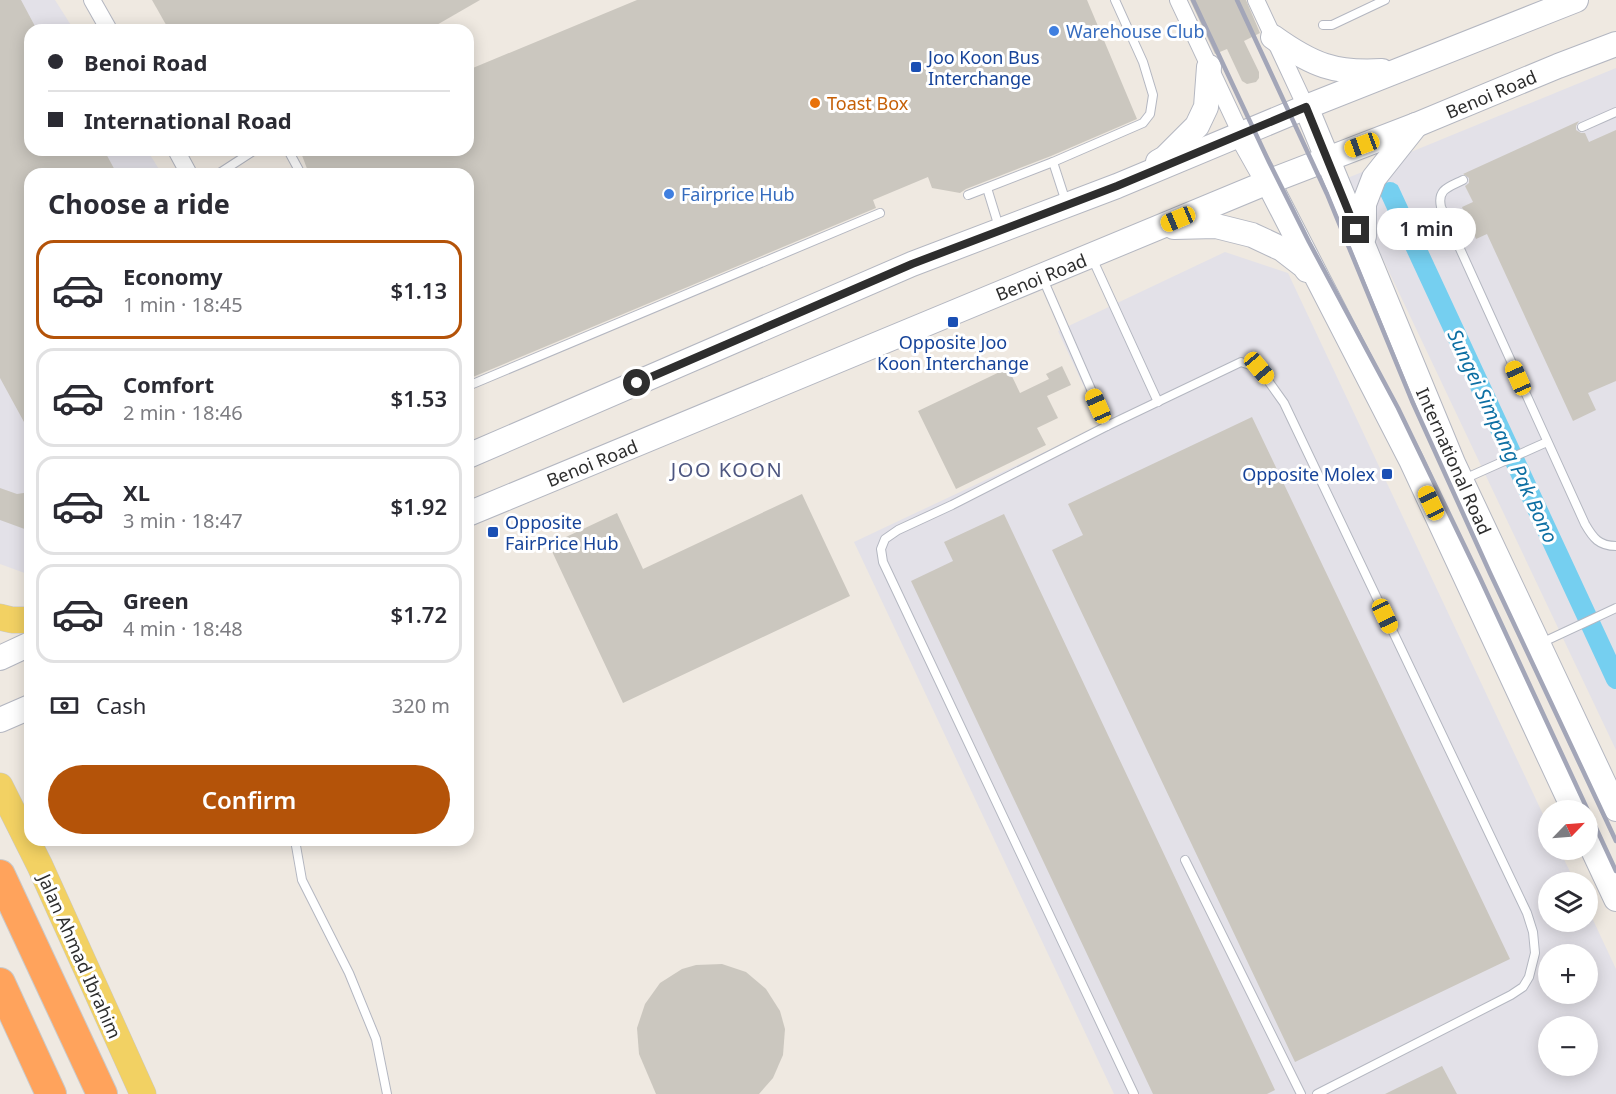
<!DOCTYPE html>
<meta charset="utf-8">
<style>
body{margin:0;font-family:"Noto Sans",sans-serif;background:#f7f7f7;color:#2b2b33;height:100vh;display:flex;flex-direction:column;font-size:22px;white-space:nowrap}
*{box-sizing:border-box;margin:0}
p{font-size:20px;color:#7c7c81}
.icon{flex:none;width:33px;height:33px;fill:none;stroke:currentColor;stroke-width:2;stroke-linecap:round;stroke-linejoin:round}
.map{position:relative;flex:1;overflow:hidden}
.details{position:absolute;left:24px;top:168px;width:450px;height:678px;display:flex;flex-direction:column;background:#fff;border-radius:18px;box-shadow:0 3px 15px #0003}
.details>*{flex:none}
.banner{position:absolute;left:24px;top:24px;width:450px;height:132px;border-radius:18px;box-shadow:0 3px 15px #0003;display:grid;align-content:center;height:132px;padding:0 24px;background:#fff}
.needle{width:39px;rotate:65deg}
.buttons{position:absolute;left:1538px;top:800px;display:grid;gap:12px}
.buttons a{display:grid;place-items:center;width:60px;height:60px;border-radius:50%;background:#fff;box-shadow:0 3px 15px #0003;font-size:30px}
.end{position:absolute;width:27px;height:27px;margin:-14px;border:8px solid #2e2e2e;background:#fff;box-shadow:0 0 0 3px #fff}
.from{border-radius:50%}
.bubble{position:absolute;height:42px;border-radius:21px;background:#fff;box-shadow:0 3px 15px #0003;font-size:20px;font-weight:600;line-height:42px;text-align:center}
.car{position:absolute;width:18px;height:36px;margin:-18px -9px;border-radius:8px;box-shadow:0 0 4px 2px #0007;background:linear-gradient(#f5c518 24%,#345 0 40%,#f5c518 0 76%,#345 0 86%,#f5c518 0)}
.banner b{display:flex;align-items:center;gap:21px;height:57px;font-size:22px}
.banner b+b{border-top:2px solid #e1e1e2}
.banner i{width:15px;height:15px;background:#2b2b33}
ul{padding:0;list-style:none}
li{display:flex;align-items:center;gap:18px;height:99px;margin:0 12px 9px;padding:0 12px;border:3px solid #e1e1e2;border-radius:18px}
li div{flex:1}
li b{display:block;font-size:22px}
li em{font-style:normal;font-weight:600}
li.selected{border-color:#b45309}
li>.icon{width:54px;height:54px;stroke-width:1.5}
h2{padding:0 24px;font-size:27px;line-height:72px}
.pay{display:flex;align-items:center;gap:15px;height:66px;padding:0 24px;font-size:22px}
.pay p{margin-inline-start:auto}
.cta{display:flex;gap:12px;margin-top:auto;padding:12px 24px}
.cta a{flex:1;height:69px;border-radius:36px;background:#b45309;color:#fff;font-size:24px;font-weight:600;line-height:69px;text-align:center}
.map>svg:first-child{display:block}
.industrial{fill:#e3e1e8;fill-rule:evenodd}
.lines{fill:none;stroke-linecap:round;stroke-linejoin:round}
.canal{stroke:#75cff0;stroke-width:20}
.building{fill:#cbc7bf}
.service-casing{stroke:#b4b7c1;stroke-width:10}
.minor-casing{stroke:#b4b7c1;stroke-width:18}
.secondary-casing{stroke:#b4b7c1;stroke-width:26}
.primary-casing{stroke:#c9c9c9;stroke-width:27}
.motorway-casing{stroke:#c9c9c9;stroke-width:32}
.service{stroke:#fff;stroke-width:8}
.minor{stroke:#fff;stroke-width:16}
.secondary{stroke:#fff;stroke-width:24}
.primary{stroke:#f2d163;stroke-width:26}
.motorway{stroke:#ffa35c;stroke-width:30}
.rail{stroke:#a3a6b8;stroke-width:4.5}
.route{stroke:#2e2e2e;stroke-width:8}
.shop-dot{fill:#3f7fe0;stroke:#fff;stroke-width:2}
.transit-dot{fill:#1a4fb4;stroke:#fff;stroke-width:2}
.food-dot{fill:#e8710a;stroke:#fff;stroke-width:2}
.labels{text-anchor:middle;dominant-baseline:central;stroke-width:6;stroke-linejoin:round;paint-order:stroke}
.shop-label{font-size:18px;fill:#366cbe;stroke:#fff;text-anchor:start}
.transit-label{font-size:18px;fill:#164399;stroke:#fff;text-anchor:start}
.street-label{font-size:18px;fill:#2e2e2e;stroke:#fff}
.food-label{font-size:18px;fill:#c56008;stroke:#fff;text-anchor:start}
.water-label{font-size:20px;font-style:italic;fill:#0d6fa3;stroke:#fff}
.neighbourhood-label{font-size:20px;letter-spacing:1.5px;fill:#4d5680;stroke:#fff}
</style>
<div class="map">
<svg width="1616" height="1094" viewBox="0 0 1616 1094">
<rect width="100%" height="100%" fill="#efe9e1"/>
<g class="industrial">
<polygon points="0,0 55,0 74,30 30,30 30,150 147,150 162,174 30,174 30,575 0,564"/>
<polygon points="1616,68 1616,750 1345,179"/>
<path d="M1225,252L1288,273L1548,825V849H1559L1575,882H1548V921H1587V907L1616,969V1094H1114L854,542L1102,425L1058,331ZM1548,954H1587V993H1548ZM1548,1026H1587V1065H1548Z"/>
</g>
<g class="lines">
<polyline class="canal" points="1390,192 1616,679"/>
</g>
<g class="building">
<polygon points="0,0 21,0 37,30 30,30 30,150 104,150 117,174 30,174 30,433 0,378"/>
<polygon points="152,0 480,0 428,30 169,30"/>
<polygon points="637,0 1087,0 1137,119 1051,156 966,189 960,193 932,188 928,177 873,200 876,208 468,379 468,174 309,174 300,150 468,150 468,70"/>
<polygon points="1190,0 1246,0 1260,33 1244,41 1259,72 1259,78 1256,82 1247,84 1242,81 1227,49 1215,54"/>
<polygon points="1579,121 1576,126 1576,130 1581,133 1585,133 1589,142 1616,130 1616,381 1588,393 1596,410 1573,421 1487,234 1476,239 1462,207 1473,202 1465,186 1469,183 1469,178 1463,174"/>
<polygon points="1062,366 1071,385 1047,396 1058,418 1037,428 1046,445 956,489 918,411 1008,368 1020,393 1049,379 1046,374"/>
<polygon points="1252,417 1510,959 1295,1062 1052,550 1083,535 1068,504"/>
<polygon points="0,488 17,494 30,492 30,531 0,520"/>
<polygon points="802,494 850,596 623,703 549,545 617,513 643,569"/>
<polygon points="1004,514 1275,1090 1267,1094 1153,1094 911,581 953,561 944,542"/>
<polygon points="722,964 746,972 766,989 780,1011 785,1029 783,1055 773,1078 759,1094 656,1094 639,1054 637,1028 645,1004 660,983 682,969 696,965"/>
<polygon points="1442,1066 1457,1094 1385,1094"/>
</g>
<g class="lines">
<g class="service-casing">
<g id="service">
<polyline points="1323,25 1332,25 1385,0"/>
<polyline points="1582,127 1616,112"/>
<polyline points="288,150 301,174"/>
<polyline points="1053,162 1066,202"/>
<polyline points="218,174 255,150"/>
<path d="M1463,180C1449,187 1437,189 1441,207L1585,524C1593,538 1599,546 1616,546"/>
<polyline points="987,188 999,227"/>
<polyline points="968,195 1053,162 1143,123 1150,114 1153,95 1143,62 1115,0"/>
<polyline points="1092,258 1158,402"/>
<polyline points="1043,279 1107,426"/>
<polyline points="468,386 880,213"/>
<polyline points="1464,479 1547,442"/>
<polyline points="1539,644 1616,608"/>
<polyline points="295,840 302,880 349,973 376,1039 387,1094"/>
<polyline points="1185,860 1301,1094"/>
<polyline points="1134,1094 883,562 881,549 885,539 898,530 952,505 1107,426 1241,362 1259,368 1284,403 1527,913 1533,932 1535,953 1529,977 1523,987 1511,995 1317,1094"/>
</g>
</g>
<g class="minor-casing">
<g id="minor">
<polyline points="92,0 109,30"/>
<polyline points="1178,0 1241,134"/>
<polyline points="1256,0 1306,107"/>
<polyline points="176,150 189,174"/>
</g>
</g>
<g class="secondary-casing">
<g id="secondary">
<path d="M1273,37C1312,65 1335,74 1382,71"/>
<polyline points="1306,107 1453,463 1616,809"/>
<polyline points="1241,134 1268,182 1411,460 1574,810"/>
<polyline points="1158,162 1165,158 1197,126 1206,107 1209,67"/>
<polyline points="1174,227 1216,226 1252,235 1282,249 1304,266 1307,270"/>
<polyline points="1364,236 1364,204 1374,178 1416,125"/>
<polyline points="468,456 912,264 1117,186 1306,107 1576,0"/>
<polyline points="468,514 1268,182 1416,125 1558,66 1616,44"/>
<polyline points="0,658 30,644"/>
<polyline points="0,720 30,707"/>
<polyline points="1587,837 1616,899"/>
</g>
</g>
<g class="primary-casing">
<g id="primary">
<polyline points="0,617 12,620 30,620"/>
<polyline points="0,786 40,866 143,1094"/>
</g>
</g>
<g class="motorway-casing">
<g id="motorway">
<polyline points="0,875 102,1094"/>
<polyline points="0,983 51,1094"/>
</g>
</g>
<use href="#service" class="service"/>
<use href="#minor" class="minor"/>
<use href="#secondary" class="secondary"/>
<use href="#primary" class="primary"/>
<use href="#motorway" class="motorway"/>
<g class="rail">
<polyline points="1193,0 1269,162 1309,242 1398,408 1480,578 1616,871"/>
<polyline points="1237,0 1327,194 1412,401 1490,573 1616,841"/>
</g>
</g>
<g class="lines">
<polyline class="route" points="637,383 912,264 1117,186 1306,107 1356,230"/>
</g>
<g class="shop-dot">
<circle cx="1054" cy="31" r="6"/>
<circle cx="669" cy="194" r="6"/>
</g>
<g class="transit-dot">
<rect x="910" y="61" width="12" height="12" rx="3"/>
<rect x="947" y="316" width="12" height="12" rx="3"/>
<rect x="1381" y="468" width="12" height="12" rx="3"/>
<rect x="487" y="526" width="12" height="12" rx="3"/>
</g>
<circle class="food-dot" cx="815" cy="103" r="6"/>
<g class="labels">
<g class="shop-label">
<text x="1066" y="31">Warehouse Club</text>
<text x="681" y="194">Fairprice Hub</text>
</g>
<g class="transit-label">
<text x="928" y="57">Joo Koon Bus<tspan x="928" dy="21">Interchange</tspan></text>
<text x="953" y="342" text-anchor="middle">Opposite Joo<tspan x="953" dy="21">Koon Interchange</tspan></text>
<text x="1375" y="474" text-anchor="end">Opposite Molex</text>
<text x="505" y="522">Opposite<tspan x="505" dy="21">FairPrice Hub</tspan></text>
</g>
<g class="street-label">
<text transform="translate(1491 94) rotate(-23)">Benoi Road</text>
<text transform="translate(1041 277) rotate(-22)">Benoi Road</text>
<text transform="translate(1454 461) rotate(66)">International Road</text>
<text transform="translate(592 463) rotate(-22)">Benoi Road</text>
<text transform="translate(80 956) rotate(66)">Jalan Ahmad Ibrahim</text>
</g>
<g class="food-label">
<text x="827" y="103">Toast Box</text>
</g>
<g class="water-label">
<text transform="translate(1503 436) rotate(65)">Sungei Simpang Pak Bono</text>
</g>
<g class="neighbourhood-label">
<text x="727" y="469">JOO KOON</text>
</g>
</g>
</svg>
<div class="buttons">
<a><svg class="needle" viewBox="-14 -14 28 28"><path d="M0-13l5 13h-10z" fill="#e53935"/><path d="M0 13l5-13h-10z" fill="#7c7c81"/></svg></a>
<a><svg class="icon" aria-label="layers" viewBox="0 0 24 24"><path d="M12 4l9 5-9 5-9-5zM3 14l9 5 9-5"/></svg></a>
<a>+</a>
<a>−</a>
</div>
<i class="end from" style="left:637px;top:383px"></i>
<i class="end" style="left:1356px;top:230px"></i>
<div class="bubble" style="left:1377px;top:208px;width:99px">1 min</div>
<i class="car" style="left:1362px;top:145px;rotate:250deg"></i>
<i class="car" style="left:1178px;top:219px;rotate:247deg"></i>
<i class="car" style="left:1259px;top:368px;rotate:140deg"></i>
<i class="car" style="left:1518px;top:378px;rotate:336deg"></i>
<i class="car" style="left:1098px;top:406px;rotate:336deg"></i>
<i class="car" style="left:1431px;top:503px;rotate:335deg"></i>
<i class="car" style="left:1385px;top:616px;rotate:155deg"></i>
<div class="banner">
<b><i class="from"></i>Benoi Road</b>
<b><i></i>International Road</b>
</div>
<section class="details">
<h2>Choose a ride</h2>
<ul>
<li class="selected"><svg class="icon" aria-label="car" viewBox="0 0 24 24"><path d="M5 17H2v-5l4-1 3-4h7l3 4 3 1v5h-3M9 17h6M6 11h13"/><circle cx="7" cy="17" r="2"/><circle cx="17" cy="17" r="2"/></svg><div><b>Economy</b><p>1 min · 18:45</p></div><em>$1.13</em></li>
<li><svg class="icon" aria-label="car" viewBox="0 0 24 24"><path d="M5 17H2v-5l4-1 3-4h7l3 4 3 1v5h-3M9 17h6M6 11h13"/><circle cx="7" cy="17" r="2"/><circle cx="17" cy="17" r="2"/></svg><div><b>Comfort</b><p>2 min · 18:46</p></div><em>$1.53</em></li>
<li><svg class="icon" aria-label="car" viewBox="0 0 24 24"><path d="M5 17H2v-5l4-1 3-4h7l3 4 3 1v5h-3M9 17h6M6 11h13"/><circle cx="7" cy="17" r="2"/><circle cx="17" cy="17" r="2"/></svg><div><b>XL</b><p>3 min · 18:47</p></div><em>$1.92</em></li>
<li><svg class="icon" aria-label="car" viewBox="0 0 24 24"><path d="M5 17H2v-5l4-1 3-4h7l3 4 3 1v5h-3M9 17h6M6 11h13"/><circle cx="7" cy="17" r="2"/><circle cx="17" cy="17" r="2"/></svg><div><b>Green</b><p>4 min · 18:48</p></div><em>$1.72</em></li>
</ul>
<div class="pay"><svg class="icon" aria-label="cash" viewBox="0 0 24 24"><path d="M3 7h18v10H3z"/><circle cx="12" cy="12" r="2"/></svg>Cash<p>320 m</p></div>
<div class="cta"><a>Confirm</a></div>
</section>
</div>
